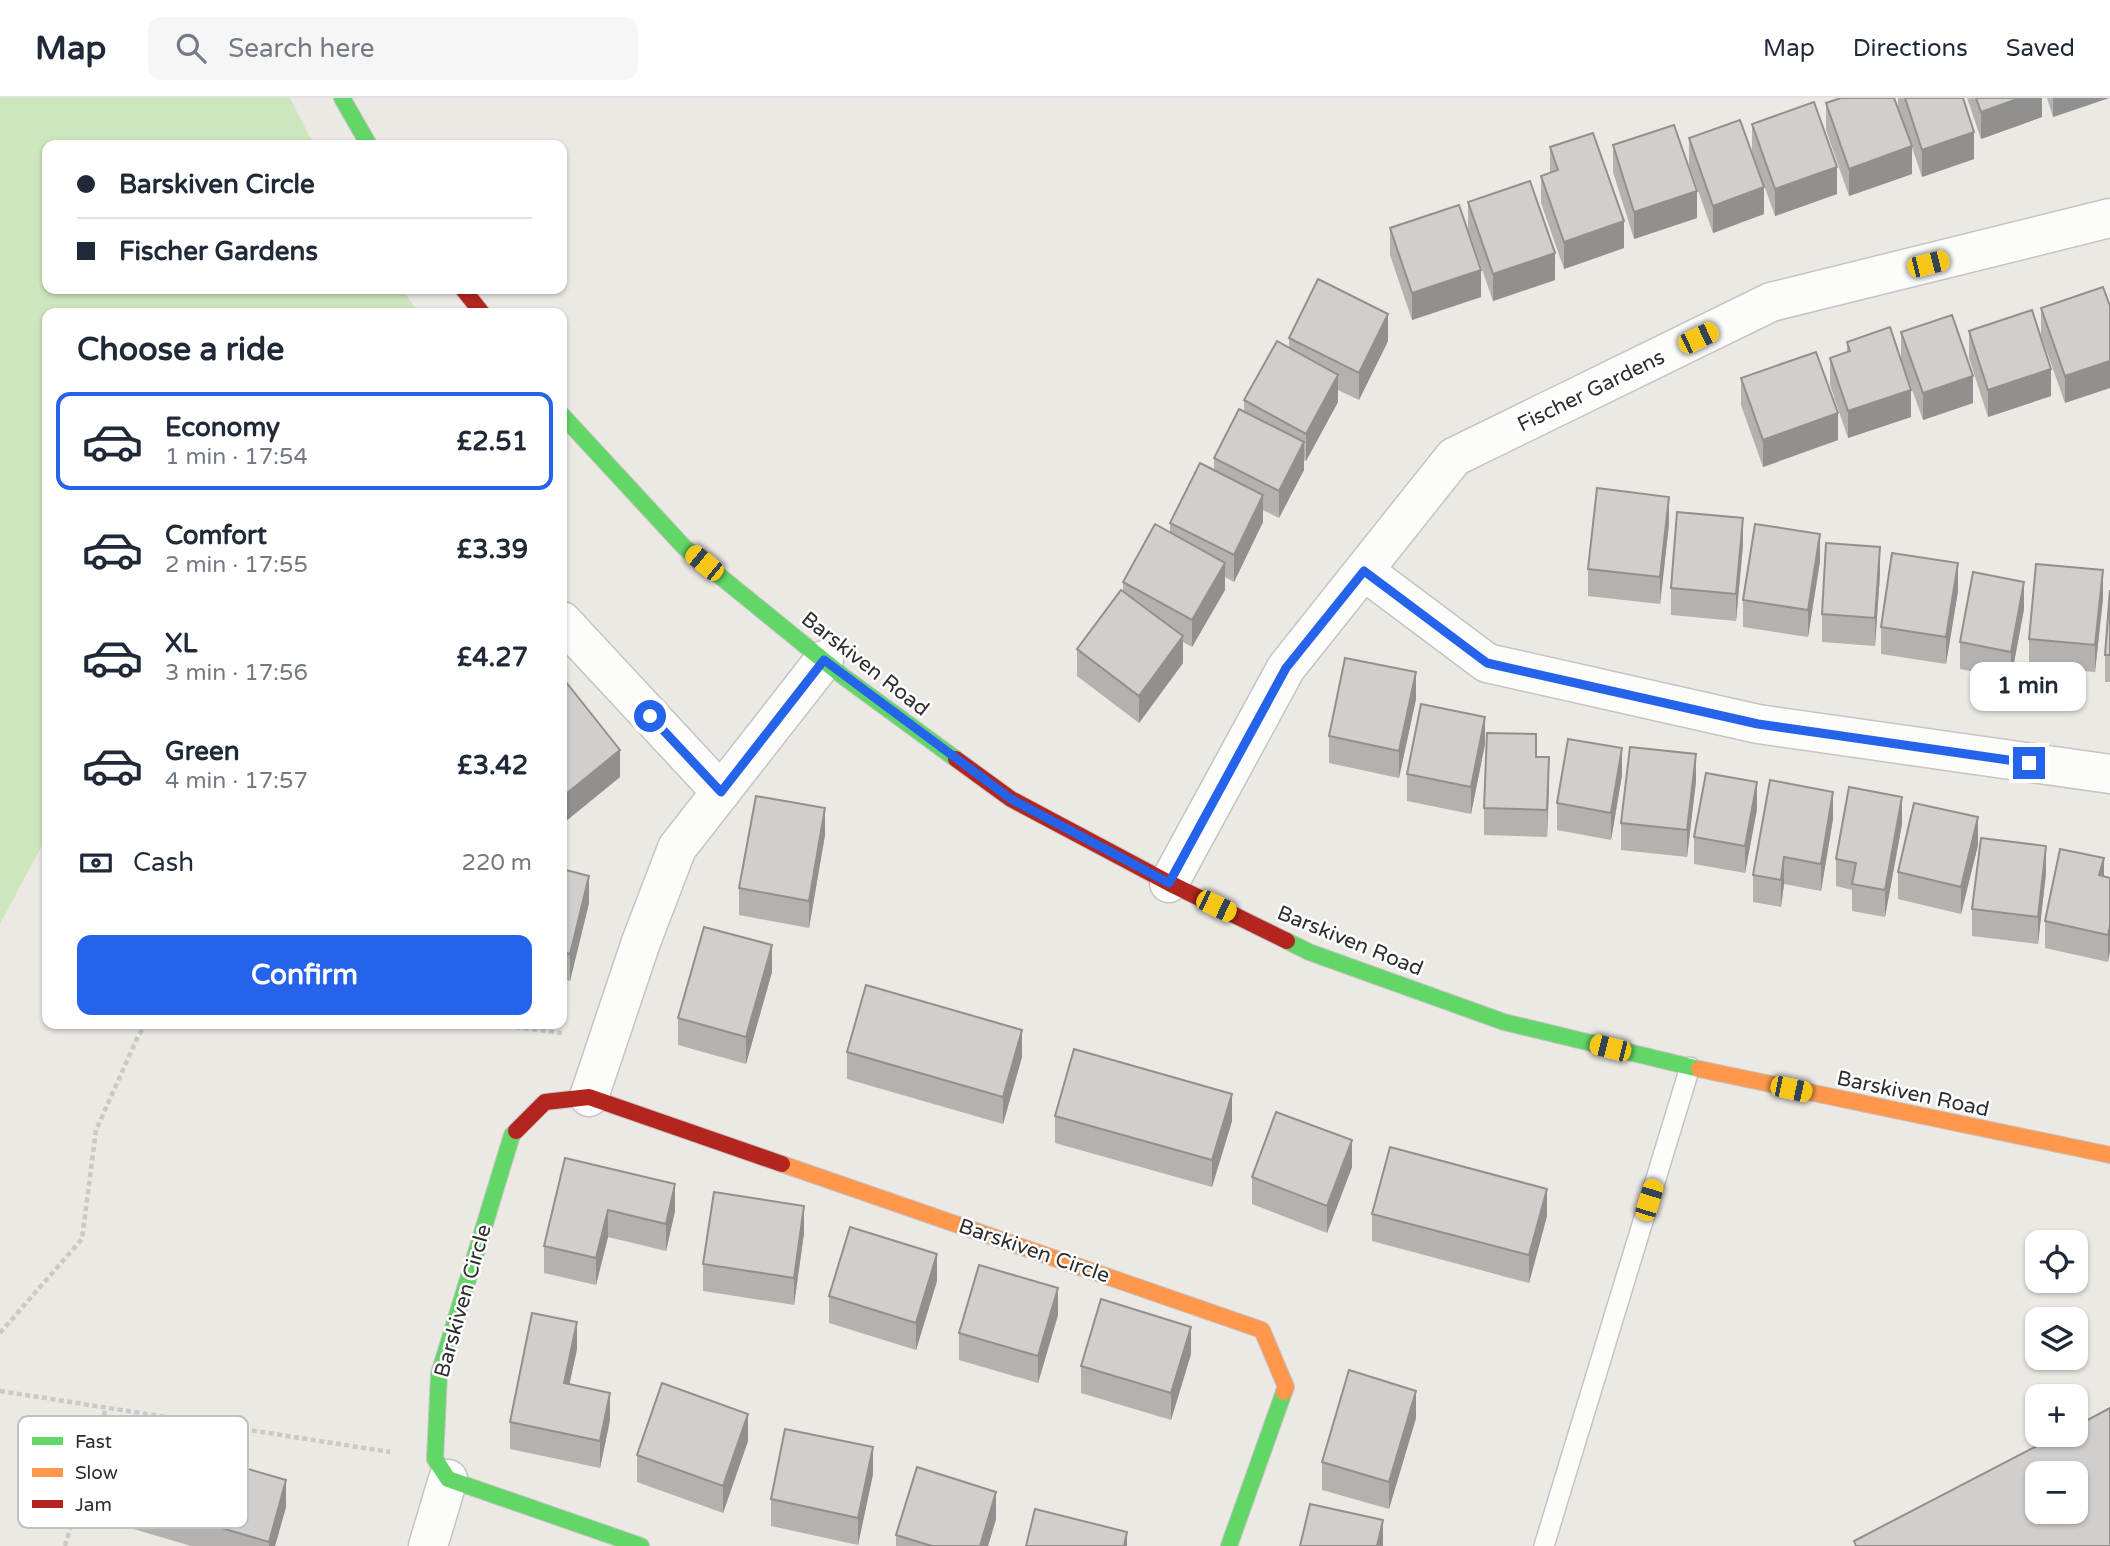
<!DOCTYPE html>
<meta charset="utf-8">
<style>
body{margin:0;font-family:"Varela Round",sans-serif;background:#f6f6f7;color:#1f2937;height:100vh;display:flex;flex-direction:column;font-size:26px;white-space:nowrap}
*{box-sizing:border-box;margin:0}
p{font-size:23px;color:#747a83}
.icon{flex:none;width:38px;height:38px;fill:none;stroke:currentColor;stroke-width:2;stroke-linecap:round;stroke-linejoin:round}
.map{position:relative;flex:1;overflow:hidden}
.drawer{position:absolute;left:42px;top:210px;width:525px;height:721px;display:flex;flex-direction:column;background:#fff;border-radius:14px;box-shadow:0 2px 5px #0004}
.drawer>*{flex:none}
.guide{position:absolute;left:42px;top:42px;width:525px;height:154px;border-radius:14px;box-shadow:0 2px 5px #0004;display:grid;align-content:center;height:154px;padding:0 35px;background:#fff}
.controls{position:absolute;left:2025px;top:1132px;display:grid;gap:14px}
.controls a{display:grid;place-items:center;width:63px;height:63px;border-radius:14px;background:#fff;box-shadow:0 2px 5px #0004;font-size:35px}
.end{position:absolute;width:32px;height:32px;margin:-16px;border:9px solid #2563eb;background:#fff;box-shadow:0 0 0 4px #fff}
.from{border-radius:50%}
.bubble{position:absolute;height:49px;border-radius:14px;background:#fff;box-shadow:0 2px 5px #0004;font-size:23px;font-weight:700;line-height:49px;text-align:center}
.car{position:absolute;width:21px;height:42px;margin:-21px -10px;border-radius:9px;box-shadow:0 0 5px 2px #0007;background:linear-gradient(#f5c518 24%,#345 0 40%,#f5c518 0 76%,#345 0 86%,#f5c518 0)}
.guide b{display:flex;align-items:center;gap:24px;height:66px;font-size:26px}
.guide b+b{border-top:2px solid #e0e1e3}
.guide i{width:18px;height:18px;background:#1f2937}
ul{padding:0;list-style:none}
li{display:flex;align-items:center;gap:21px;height:98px;margin:0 14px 10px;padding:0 21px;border:4px solid transparent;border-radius:14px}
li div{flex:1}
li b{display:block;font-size:26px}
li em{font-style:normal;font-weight:700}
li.selected{border-color:#2563eb}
li>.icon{width:63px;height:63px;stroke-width:1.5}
h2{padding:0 35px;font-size:32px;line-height:84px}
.pay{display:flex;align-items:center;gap:18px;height:77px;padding:0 35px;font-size:26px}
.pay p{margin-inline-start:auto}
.button{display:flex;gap:14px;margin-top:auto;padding:14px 35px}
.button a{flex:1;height:80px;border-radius:14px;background:#2563eb;color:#fff;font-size:28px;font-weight:700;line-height:80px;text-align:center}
header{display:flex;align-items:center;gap:42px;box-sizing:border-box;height:98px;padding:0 35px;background:#fff;border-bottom:2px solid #e0e1e3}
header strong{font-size:33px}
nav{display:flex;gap:38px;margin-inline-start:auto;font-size:24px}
.search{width:490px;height:63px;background:#f6f6f7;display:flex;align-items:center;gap:18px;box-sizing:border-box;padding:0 24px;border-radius:14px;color:#747a83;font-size:26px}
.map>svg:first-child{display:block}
.green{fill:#cee6be}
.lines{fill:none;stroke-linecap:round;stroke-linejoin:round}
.lane-casing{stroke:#c5c4c5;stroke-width:22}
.street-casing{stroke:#c5c4c5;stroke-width:41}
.fast-casing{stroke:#c5c4c5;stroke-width:18}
.slow-casing{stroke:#c5c4c5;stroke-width:18}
.jam-casing{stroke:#c5c4c5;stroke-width:18}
.path{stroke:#c9c9c8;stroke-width:4.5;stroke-dasharray:5 3.5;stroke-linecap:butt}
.lane{stroke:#fcfcfb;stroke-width:19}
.street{stroke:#fcfcfb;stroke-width:38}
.fast{stroke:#63d668;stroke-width:16}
.slow{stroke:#ff974d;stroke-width:16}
.jam{stroke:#b3261e;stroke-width:16}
.wall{fill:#b4b1af}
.shaded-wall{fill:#92908e}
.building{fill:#d1cecb;stroke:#92908e;stroke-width:2;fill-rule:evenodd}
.route{stroke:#2563eb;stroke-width:9}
.labels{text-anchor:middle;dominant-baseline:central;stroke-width:5;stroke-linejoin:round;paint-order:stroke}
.street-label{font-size:21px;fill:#2e2e2e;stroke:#fff}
.key{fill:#fff;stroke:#c0c0c0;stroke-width:2}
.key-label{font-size:19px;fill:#2e2e2e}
</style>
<header>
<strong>Map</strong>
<div class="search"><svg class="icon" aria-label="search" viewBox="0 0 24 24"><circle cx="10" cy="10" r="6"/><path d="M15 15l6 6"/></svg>Search here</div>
<nav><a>Map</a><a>Directions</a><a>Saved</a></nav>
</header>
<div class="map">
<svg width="2110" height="1448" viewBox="0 0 2110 1448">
<rect width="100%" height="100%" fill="#ece8e4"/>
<polygon class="green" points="0,0 290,0 314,47 47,47 47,191 403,191 418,215 47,215 47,738 0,826"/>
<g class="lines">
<g class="lane-casing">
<polyline id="lane" points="1544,1448 1690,969"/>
</g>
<g class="street-casing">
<g id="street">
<polyline points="1364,473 1487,565 1758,626 2110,676"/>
<polyline points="562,523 721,694"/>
<polyline points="1169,785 1286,570 1454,359 1771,204 2110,120"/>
<polyline points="589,999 641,844 677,750 824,562"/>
<polyline points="428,1448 448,1381"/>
</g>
</g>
<g class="fast-casing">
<g id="fast">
<polyline points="342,0 369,47"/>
<polyline points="562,317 684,449 844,579 956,661"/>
<polyline points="1287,843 1309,854 1504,924 1699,971"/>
<polyline points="516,1033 512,1037 439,1276 435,1361 448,1381 641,1448"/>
<polyline points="1229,1448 1284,1294"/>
</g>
</g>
<g class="slow-casing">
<g id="slow">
<polyline points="1699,971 2110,1057"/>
<polyline points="782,1066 1262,1232 1286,1289 1284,1294"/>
</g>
</g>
<g class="jam-casing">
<g id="jam">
<polyline points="463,191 482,215"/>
<polyline points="956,661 1011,701 1169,785 1287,843"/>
<polyline points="516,1033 545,1004 589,999 782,1066"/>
</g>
</g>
<g class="path">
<polyline points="490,926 562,935"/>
<polyline points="0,1235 82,1141 96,1032 139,936 148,926"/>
<polyline points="0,1293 390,1354"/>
<polyline points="65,1448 106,1310"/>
</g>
<use href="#lane" class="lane"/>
<use href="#street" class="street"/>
<use href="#fast" class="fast"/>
<use href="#slow" class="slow"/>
<use href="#jam" class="jam"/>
</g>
<g class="wall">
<polygon points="1898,0 1963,0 1974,61 1922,79 1898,8"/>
<polygon points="1967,0 2042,0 2042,19 1981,41"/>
<polygon points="2047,0 2109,0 2053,19"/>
<polygon points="1826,5 1912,76 1849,98 1826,32"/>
<polygon points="1752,26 1837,96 1775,118 1752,53"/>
<polygon points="1689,40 1764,116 1713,135 1689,67"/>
<polygon points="1613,47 1697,120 1634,141 1613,74"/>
<polygon points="1550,49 1624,150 1564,171 1541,105 1541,78 1550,74"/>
<polygon points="1468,104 1555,182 1493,203 1468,131"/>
<polygon points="1390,130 1481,199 1412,222 1390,157"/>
<polygon points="2103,189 2065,305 2041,237 2041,210"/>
<polygon points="1969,233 2051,298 1988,319 1969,260"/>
<polygon points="1901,234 1973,305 1923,322 1901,261"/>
<polygon points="1289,240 1388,243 1359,302 1338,292 1338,304 1306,363 1304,362 1304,372 1279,420 1263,412 1263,424 1234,484 1225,479 1225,492 1192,549 1183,544 1183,565 1139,625 1077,578 1077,551 1123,493 1123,484 1170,434 1170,425 1214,373 1214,360 1244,313 1244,302 1289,249"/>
<polygon points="1847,244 1911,319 1848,340 1830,287 1830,260 1847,254"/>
<polygon points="1741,280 1838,342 1763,369 1741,307"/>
<polygon points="1669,426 1660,506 1588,498 1588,471"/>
<polygon points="1743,447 1736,523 1671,517 1671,490"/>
<polygon points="1820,463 1808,539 1743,529 1743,502"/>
<polygon points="1880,476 1875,548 1822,544 1822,516"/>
<polygon points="2110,492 2110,584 2105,584 2105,557"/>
<polygon points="1958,493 1946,566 1881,556 1881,529"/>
<polygon points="2103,500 2095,574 2029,568 2029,541"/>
<polygon points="2024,511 2011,581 1960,571 1960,544"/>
<polygon points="562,579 620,679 566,723 562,718"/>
<polygon points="1416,601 1399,680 1329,665 1329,638"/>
<polygon points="1485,646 1471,716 1407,703 1407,676"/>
<polygon points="1536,659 1549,686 1547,739 1484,737 1484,710"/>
<polygon points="1622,677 1611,742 1557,732 1557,705"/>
<polygon points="1696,683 1687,759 1621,752 1621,725"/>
<polygon points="1757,711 1745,775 1694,766 1694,739"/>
<polygon points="1833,721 1821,793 1784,786 1781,809 1753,804 1753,777"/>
<polygon points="1902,726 1885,819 1852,813 1852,792 1836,788 1836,761"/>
<polygon points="825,737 809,830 739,817 739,790"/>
<polygon points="1978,747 1961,816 1898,801 1898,774"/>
<polygon points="562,771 589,805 570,883 562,881"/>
<polygon points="2046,775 2038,846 1972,838 1972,811"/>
<polygon points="2104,778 2110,780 2108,864 2045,850 2045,823"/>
<polygon points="772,874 746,966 678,947 678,920"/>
<polygon points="847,954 1022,959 1003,1026 847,981"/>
<polygon points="1055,1018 1232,1023 1212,1089 1055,1045"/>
<polygon points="565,1060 675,1113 666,1153 608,1139 596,1187 544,1175 544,1148"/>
<polygon points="1352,1069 1327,1135 1252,1106 1252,1079"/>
<polygon points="1372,1116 1547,1118 1529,1185 1372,1143"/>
<polygon points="804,1135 794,1207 703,1193 703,1166"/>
<polygon points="937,1183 916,1252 829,1225 829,1198"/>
<polygon points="1058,1217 1038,1285 959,1262 959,1235"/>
<polygon points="577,1251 569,1286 610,1322 600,1370 510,1351 510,1324"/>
<polygon points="1191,1256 1171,1322 1081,1295 1081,1268"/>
<polygon points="1416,1320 1389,1411 1322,1392 1322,1364"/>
<polygon points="748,1343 723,1415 637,1384 637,1357"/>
<polygon points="873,1376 858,1447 771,1428 771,1401"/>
<polygon points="110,1397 286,1409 275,1448 191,1448 110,1424"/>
<polygon points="996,1421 988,1448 896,1448 896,1437"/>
</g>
<g class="shaded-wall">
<polygon points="2020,0 2042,0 2042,19 1981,41 1981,14"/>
<polygon points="2053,0 2109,0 2053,19"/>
<polygon points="1974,34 1974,61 1922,79 1922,52"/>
<polygon points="1912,48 1912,76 1849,98 1849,71"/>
<polygon points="1837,69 1837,96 1775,118 1775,91"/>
<polygon points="1764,89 1764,116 1713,135 1713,108"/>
<polygon points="1697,93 1697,120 1634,141 1634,114"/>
<polygon points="1624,123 1624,150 1564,171 1564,144"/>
<polygon points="1555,155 1555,182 1493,203 1493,176"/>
<polygon points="1481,172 1481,199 1412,222 1412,195"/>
<polygon points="1388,216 1388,243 1359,302 1359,275"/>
<polygon points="2110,263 2110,290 2065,305 2065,278"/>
<polygon points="2051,271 2051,298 1988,319 1988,292"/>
<polygon points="1338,277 1338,304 1306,363 1306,336"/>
<polygon points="1973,278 1973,305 1923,322 1923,295"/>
<polygon points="1911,292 1911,319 1848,340 1848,313"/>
<polygon points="1838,315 1838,342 1763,369 1763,342"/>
<polygon points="1304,344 1304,372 1279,420 1279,393"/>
<polygon points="1263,397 1263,424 1234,484 1234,457"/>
<polygon points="1669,399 1669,426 1660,506 1660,479"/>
<polygon points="1743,420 1743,447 1736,523 1736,496"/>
<polygon points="1820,436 1820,463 1808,539 1808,512"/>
<polygon points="1880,449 1880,476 1875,548 1875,520"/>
<polygon points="1225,465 1225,492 1192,549 1192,522"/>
<polygon points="1958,465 1958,493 1946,566 1946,539"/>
<polygon points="2103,472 2103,500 2095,574 2095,547"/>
<polygon points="2024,484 2024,511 2011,581 2011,554"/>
<polygon points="1183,538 1183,565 1139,625 1139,598"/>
<polygon points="1416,574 1416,601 1399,680 1399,653"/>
<polygon points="1485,619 1485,646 1471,716 1471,689"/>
<polygon points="1622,650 1622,677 1611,742 1611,715"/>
<polygon points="620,652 620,679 566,723 566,696"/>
<polygon points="1696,656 1696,683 1687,759 1687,732"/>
<polygon points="1549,659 1549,686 1547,739 1547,712"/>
<polygon points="1757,684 1757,711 1745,775 1745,748"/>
<polygon points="1833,694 1833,721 1821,793 1821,766"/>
<polygon points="1902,699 1902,726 1885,819 1885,792"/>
<polygon points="825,710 825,737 809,830 809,803"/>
<polygon points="1978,719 1978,747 1961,816 1961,789"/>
<polygon points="2046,748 2046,775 2038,846 2038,819"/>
<polygon points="1784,759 1784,786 1781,809 1781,782"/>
<polygon points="2104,760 2104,787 2099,777"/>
<polygon points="589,778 589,805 570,883 570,856"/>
<polygon points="2110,827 2110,854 2108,864 2108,837"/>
<polygon points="772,847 772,874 746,966 746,939"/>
<polygon points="1022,932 1022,959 1003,1026 1003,999"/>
<polygon points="1232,996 1232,1023 1212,1089 1212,1062"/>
<polygon points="1352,1042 1352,1069 1327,1135 1327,1108"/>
<polygon points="675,1086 675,1113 666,1153 666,1126"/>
<polygon points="1547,1091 1547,1118 1529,1185 1529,1157"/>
<polygon points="804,1108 804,1135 794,1207 794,1180"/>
<polygon points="608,1112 608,1139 596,1187 596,1160"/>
<polygon points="937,1156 937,1183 916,1252 916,1225"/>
<polygon points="1058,1190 1058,1217 1038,1285 1038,1258"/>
<polygon points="577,1224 577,1251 564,1312 564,1285"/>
<polygon points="1191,1229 1191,1256 1171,1322 1171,1295"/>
<polygon points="1416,1293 1416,1320 1389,1411 1389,1384"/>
<polygon points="610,1295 610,1322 600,1370 600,1343"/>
<polygon points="748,1316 748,1343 723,1415 723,1388"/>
<polygon points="873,1349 873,1376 858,1447 858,1420"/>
<polygon points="286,1382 286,1409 275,1448 269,1448 269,1444"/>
<polygon points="996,1394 996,1421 988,1448 980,1448"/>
<polygon points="1383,1422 1383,1448 1377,1448"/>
<polygon points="1127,1434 1127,1448 1124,1448"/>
</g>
<g class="building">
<polygon points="1841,0 1894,0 1912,48 1849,71 1826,5"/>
<polygon points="1905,0 1963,0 1974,34 1922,52"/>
<polygon points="1976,0 2020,0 1981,14"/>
<polygon points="1814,4 1837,69 1775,91 1752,26"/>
<polygon points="1740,22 1764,89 1713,108 1689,40"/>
<polygon points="1674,27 1697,93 1634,114 1613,47"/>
<polygon points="1593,35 1624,123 1564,144 1541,78 1558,72 1550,49"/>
<polygon points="1530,83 1555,155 1493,176 1468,104"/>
<polygon points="1459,107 1481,172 1412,195 1390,130"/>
<polygon points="1318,181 1388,216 1359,275 1289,240"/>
<polygon points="2103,189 2110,208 2110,263 2065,278 2041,210"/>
<polygon points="2032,212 2051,271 1988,292 1969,233"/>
<polygon points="1952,217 1973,278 1923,295 1901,234"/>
<polygon points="1890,229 1911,292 1848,313 1830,260 1850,253 1847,244"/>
<polygon points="1277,243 1338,277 1306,336 1244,302"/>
<polygon points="1816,254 1838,315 1763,342 1741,280"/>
<polygon points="1239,311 1304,344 1279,393 1214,360"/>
<polygon points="1200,365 1263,397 1234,457 1170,425"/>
<polygon points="1597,390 1669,399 1660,479 1588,471"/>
<polygon points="1677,414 1743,420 1736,496 1671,490"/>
<polygon points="1155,426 1225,465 1192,522 1123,484"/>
<polygon points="1755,426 1820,436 1808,512 1743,502"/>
<polygon points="1826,445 1880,449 1875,520 1822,516"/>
<polygon points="1892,455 1958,465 1946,539 1881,529"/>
<polygon points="2036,466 2103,472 2095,547 2029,541"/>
<polygon points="1973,474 2024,484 2011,554 1960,544"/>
<polygon points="1121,492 1183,538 1139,598 1077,551"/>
<polygon points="2110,492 2110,557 2105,557"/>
<polygon points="1345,560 1416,574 1399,653 1329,638"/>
<polygon points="562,579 620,652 566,696 562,691"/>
<polygon points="1421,606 1485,619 1471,689 1407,676"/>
<polygon points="1487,635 1536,636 1536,659 1549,659 1547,712 1484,710"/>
<polygon points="1568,641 1622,650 1611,715 1557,705"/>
<polygon points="1630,649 1696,656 1687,732 1621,725"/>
<polygon points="1706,675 1757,684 1745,748 1694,739"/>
<polygon points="1770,682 1833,694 1821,766 1784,759 1781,782 1753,777"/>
<polygon points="1849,689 1902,699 1885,792 1852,786 1856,765 1836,761"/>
<polygon points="756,698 825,710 809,803 739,790"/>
<polygon points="1914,705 1978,719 1961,789 1898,774"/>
<polygon points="1981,740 2046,748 2038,819 1972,811"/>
<polygon points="2060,751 2104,760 2099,777 2110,780 2110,827 2108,837 2045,823"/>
<polygon points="562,771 589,778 570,856 562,854"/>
<polygon points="704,829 772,847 746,939 678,920"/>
<polygon points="866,887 1022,932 1003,999 847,954"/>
<polygon points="1074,951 1232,996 1212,1062 1055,1018"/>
<polygon points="1276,1014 1352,1042 1327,1108 1252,1079"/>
<polygon points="1390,1049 1547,1091 1529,1157 1372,1116"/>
<polygon points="565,1060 675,1086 666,1126 608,1112 596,1160 544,1148"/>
<polygon points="714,1094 804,1108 794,1180 703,1166"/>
<polygon points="850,1129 937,1156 916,1225 829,1198"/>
<polygon points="979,1167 1058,1190 1038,1258 959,1235"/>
<polygon points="1101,1201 1191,1229 1171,1295 1081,1268"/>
<polygon points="532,1215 577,1224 564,1285 610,1295 600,1343 510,1324"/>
<polygon points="1349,1272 1416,1293 1389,1384 1322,1364"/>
<polygon points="662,1285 748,1316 723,1388 637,1357"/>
<path d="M2110,1310V1448H1856L1854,1443L2058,1337H2076V1328ZM2037,1376H2076V1414H2037Z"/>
<polygon points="785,1331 873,1349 858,1420 771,1401"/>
<polygon points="128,1336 286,1382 269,1444 110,1397"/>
<polygon points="917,1369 996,1394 980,1448 932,1448 896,1437"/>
<polygon points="1310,1406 1383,1422 1377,1448 1300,1448"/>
<polygon points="1035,1411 1127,1434 1124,1448 1026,1448"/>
</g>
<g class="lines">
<polyline class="route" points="650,618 721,694 824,562 1011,701 1169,785 1286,570 1364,473 1487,565 1758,626 2029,665"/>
</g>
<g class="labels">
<g class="street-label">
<text transform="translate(1591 293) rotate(-26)">Fischer Gardens</text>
<text transform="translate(865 566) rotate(38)">Barskiven Road</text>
<text transform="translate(1350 843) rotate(22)">Barskiven Road</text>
<text transform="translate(1913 996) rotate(12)">Barskiven Road</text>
<text transform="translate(1034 1153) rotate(19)">Barskiven Circle</text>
<text transform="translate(463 1203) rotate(-74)">Barskiven Circle</text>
</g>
</g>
<rect x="18" y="1318" width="230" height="112" rx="10" class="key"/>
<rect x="32" y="1339" width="31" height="8" fill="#63d668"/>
<rect x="32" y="1370" width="31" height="9" fill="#ff974d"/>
<rect x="32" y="1402" width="31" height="8" fill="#b3261e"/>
<g class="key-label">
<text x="75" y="1350">Fast</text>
<text x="75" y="1381">Slow</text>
<text x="75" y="1413">Jam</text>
</g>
</svg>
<div class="controls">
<a><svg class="icon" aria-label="locate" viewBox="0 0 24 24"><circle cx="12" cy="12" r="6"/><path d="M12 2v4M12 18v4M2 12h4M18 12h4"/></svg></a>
<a><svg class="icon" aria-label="layers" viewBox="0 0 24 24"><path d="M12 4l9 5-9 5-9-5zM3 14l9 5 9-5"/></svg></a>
<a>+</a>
<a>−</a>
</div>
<i class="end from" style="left:650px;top:618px"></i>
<i class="end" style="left:2029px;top:665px"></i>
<div class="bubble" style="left:1970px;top:564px;width:116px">1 min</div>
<i class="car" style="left:1928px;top:166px;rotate:76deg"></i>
<i class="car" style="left:1698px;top:240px;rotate:64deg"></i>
<i class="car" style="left:704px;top:465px;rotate:309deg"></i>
<i class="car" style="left:1216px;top:808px;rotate:116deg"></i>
<i class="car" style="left:1610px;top:950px;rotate:284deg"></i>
<i class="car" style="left:1791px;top:991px;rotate:102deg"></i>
<i class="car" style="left:1649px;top:1102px;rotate:17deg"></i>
<div class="guide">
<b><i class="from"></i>Barskiven Circle</b>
<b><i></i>Fischer Gardens</b>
</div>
<section class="drawer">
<h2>Choose a ride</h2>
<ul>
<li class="selected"><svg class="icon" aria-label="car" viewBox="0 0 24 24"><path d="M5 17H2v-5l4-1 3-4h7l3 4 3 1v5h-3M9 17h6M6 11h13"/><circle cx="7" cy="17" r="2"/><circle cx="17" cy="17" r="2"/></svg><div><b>Economy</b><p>1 min · 17:54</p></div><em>£2.51</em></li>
<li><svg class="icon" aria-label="car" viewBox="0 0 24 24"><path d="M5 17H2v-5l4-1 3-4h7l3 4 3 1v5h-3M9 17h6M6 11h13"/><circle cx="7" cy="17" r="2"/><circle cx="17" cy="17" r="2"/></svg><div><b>Comfort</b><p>2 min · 17:55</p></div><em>£3.39</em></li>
<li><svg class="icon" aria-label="car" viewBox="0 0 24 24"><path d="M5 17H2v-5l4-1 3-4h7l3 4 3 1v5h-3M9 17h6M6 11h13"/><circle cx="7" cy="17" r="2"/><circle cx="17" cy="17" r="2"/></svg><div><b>XL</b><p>3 min · 17:56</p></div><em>£4.27</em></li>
<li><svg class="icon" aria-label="car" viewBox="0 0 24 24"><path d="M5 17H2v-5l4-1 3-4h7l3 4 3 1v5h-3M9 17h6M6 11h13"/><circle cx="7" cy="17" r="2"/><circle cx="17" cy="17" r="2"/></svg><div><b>Green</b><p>4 min · 17:57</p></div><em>£3.42</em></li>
</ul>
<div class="pay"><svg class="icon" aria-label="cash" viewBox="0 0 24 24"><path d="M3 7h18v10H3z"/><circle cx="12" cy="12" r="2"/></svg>Cash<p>220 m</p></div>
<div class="button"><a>Confirm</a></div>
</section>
</div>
